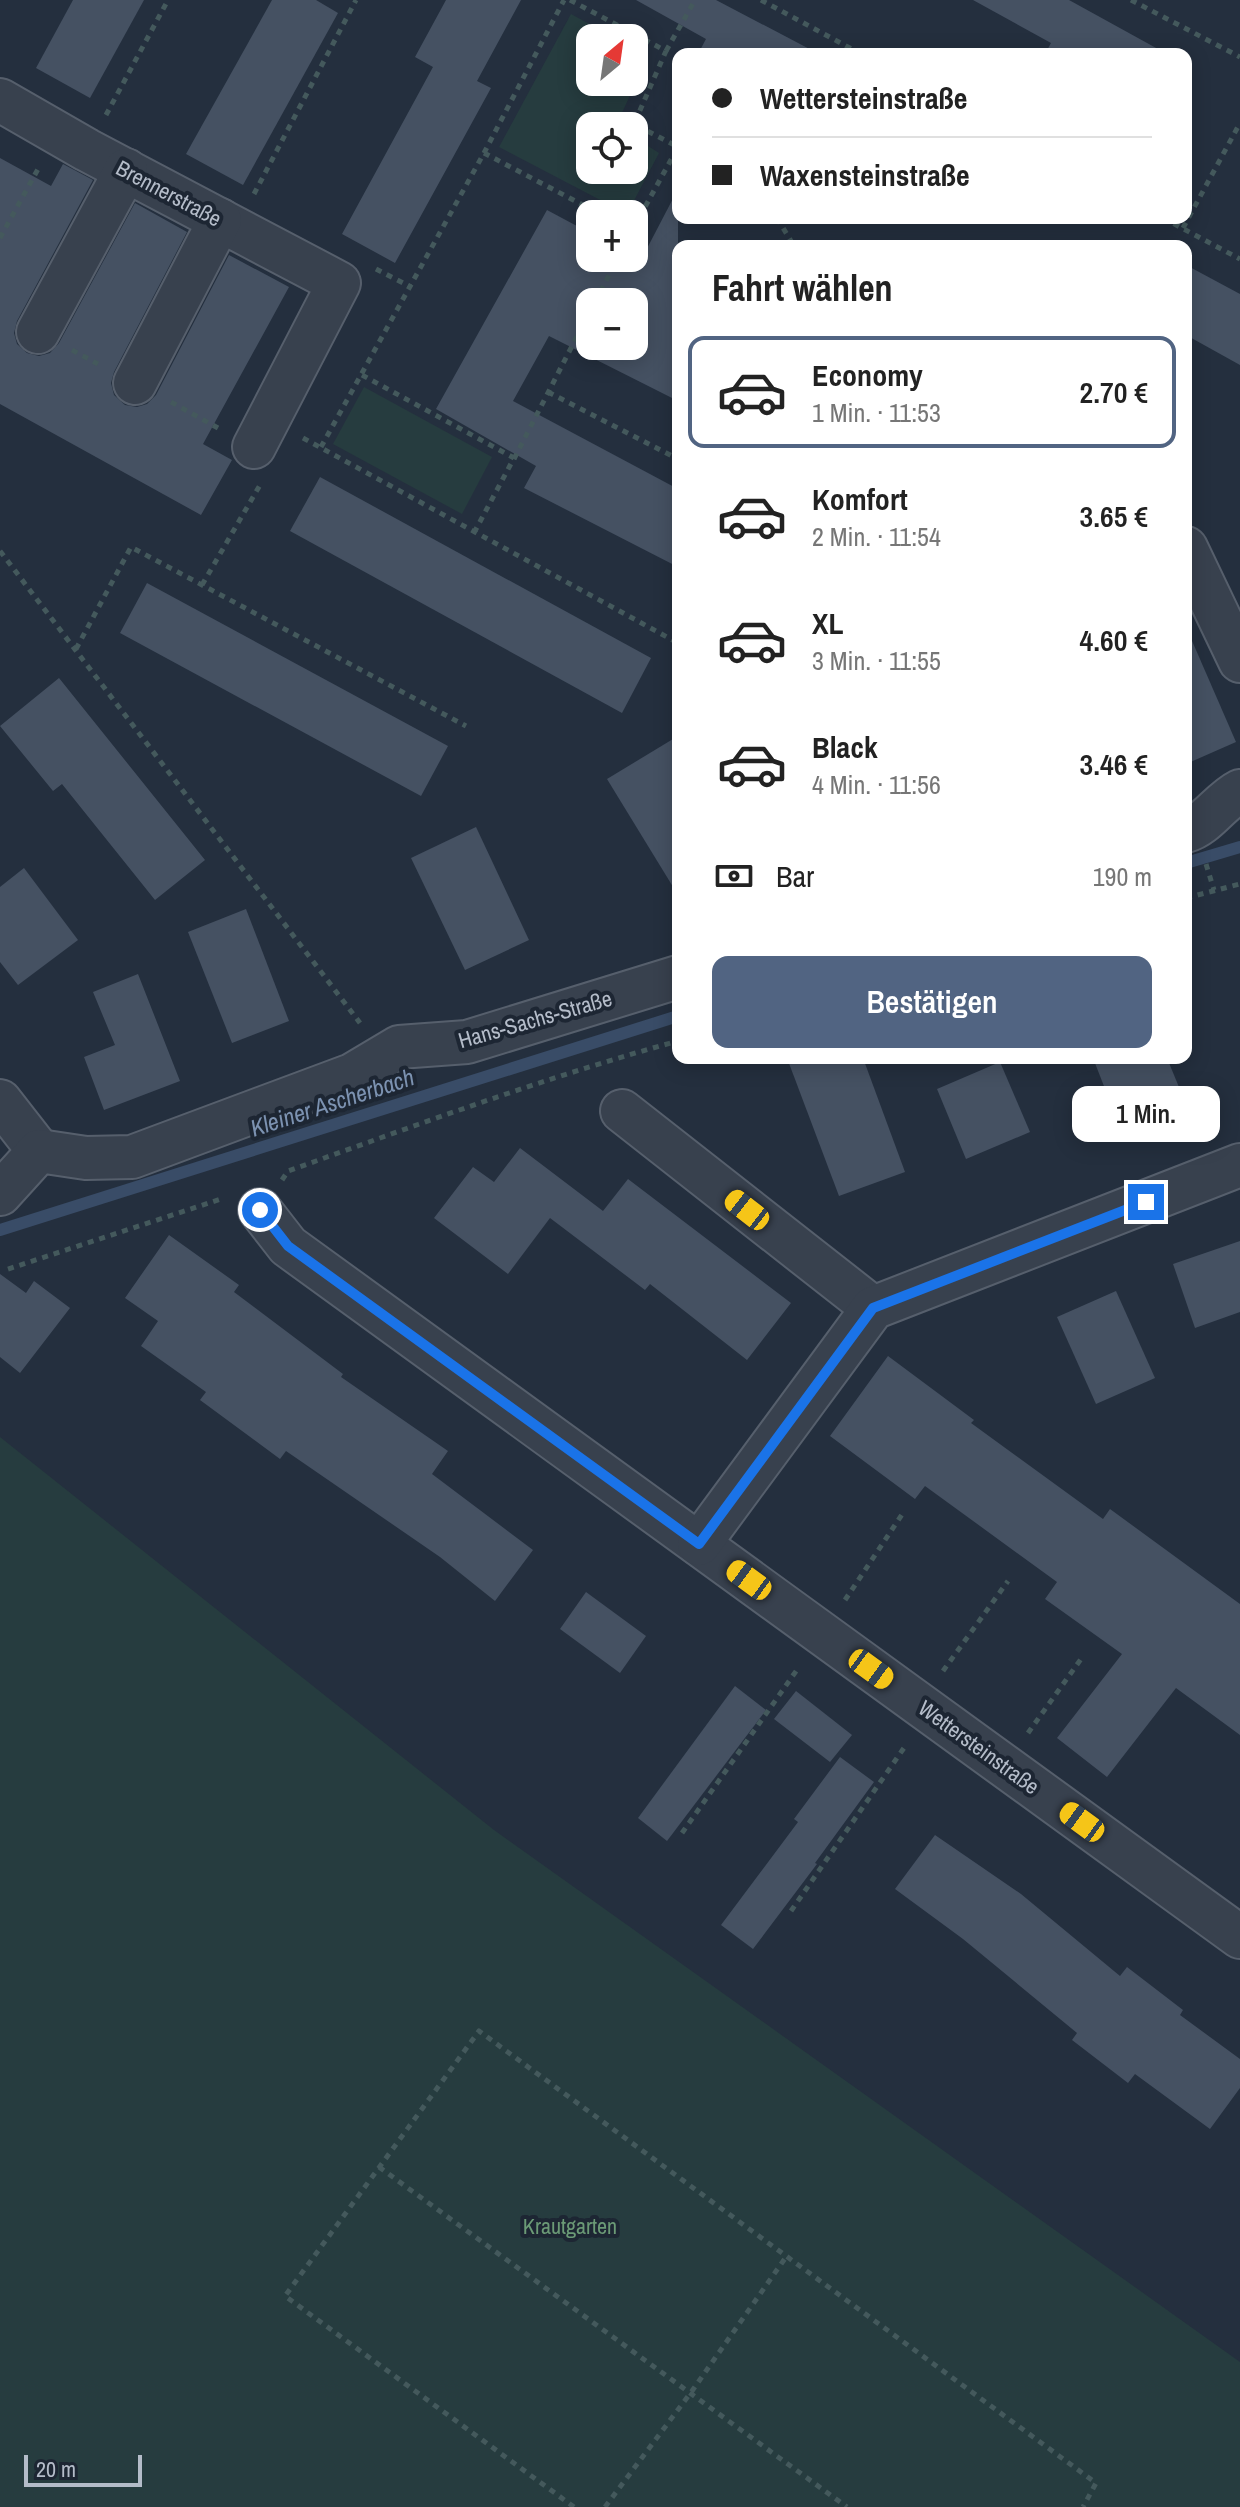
<!DOCTYPE html>
<html lang="de">
<meta charset="utf-8">
<style>
body{margin:0;font-family:"Archivo Narrow",sans-serif;background:#f2f2f2;color:#222;height:100vh;display:flex;flex-direction:column;font-size:30px;white-space:nowrap}
*{box-sizing:border-box;margin:0}
p{font-size:26px;color:#767676}
.icon{flex:none;width:44px;height:44px;fill:none;stroke:currentColor;stroke-width:2;stroke-linecap:round;stroke-linejoin:round}
.map{position:relative;flex:1;overflow:hidden}
.panel{position:absolute;left:672px;top:240px;width:520px;height:824px;display:flex;flex-direction:column;background:#fff;border-radius:16px;box-shadow:0 4px 20px #0003}
.panel>*{flex:none}
.banner{position:absolute;left:672px;top:48px;width:520px;height:176px;border-radius:16px;box-shadow:0 4px 20px #0003;display:grid;align-content:center;height:176px;padding:0 40px;background:#fff}
.needle{width:52px;rotate:29deg}
.buttons{position:absolute;left:576px;top:24px;display:grid;gap:16px}
.buttons a{display:grid;place-items:center;width:72px;height:72px;border-radius:16px;background:#fff;box-shadow:0 4px 20px #0003;font-size:40px}
.scale{position:absolute;left:24px;bottom:20px;width:118px;box-sizing:border-box;padding-left:8px;border:4px solid #b4bcc9;border-top:0;font-size:22px;line-height:28px;white-space:nowrap;color:#b4bcc9;-webkit-text-stroke:6px #1d2633;paint-order:stroke}
.end{position:absolute;width:36px;height:36px;margin:-18px;border:10px solid #1a73e8;background:#fff;box-shadow:0 0 0 4px #fff}
.from{border-radius:50%}
.bubble{position:absolute;height:56px;border-radius:16px;background:#fff;box-shadow:0 4px 20px #0003;font-size:26px;font-weight:600;line-height:56px;text-align:center}
.car{position:absolute;width:24px;height:48px;margin:-24px -12px;border-radius:10px;box-shadow:0 0 6px 2px #0007;background:linear-gradient(#f5c518 24%,#345 0 40%,#f5c518 0 76%,#345 0 86%,#f5c518 0)}
.banner b{display:flex;align-items:center;gap:28px;height:76px;font-size:30px}
.banner b+b{border-top:2px solid #e0e0e0}
.banner i{width:20px;height:20px;background:#222}
ul{padding:0;list-style:none}
li{display:flex;align-items:center;gap:24px;height:112px;margin:0 16px 12px;padding:0 24px;border:4px solid transparent;border-radius:16px}
li div{flex:1}
li b{display:block;font-size:30px}
li em{font-style:normal;font-weight:600}
li.on{border-color:#516482}
li>.icon{width:72px;height:72px;stroke-width:1.5}
h2{padding:0 40px;font-size:36px;line-height:96px}
.pay{display:flex;align-items:center;gap:20px;height:88px;padding:0 40px;font-size:30px}
.pay p{margin-inline-start:auto}
.button{display:flex;gap:16px;margin-top:auto;padding:16px 40px}
.button a{flex:1;height:92px;border-radius:16px;background:#516482;color:#fff;font-size:32px;font-weight:600;line-height:92px;text-align:center}
.map>svg:first-child{display:block}
.green{fill:#263c3f}
.lines{fill:none;stroke-linecap:round;stroke-linejoin:round}
.stream{stroke:#394c67;stroke-width:12}
.building{fill:#455162;fill-rule:evenodd}
.minor-casing{stroke:#565f6c;stroke-width:46}
.path{stroke:#44595c;stroke-width:5;stroke-dasharray:6 6;stroke-linecap:butt}
.minor{stroke:#38414e;stroke-width:42}
.route{stroke:#1a73e8;stroke-width:10}
.labels{text-anchor:middle;dominant-baseline:central;stroke-width:8;stroke-linejoin:round;paint-order:stroke}
.street-label{font-size:22px;fill:#b4bcc9;stroke:#1d2633}
.park-label{font-size:22px;fill:#6b9a76;stroke:#1d2633}
.water-label{font-size:24px;font-style:italic;fill:#7c92b1;stroke:#1d2633}
</style>
<div class="map">
<svg width="1240" height="2507" viewBox="0 0 1240 2507">
<rect width="100%" height="100%" fill="#242f3e"/>
<g class="green">
<polygon points="571,14 615,38 590,38 590,82 634,82 634,49 648,56 616,126 590,126 590,170 634,170 634,137 659,153 627,214 499,147"/>
<polygon points="364,387 492,457 462,514 333,444"/>
<polygon points="0,1437 494,1830 1240,2362 1240,2507 0,2507"/>
</g>
<g class="lines">
<g class="stream">
<polyline points="1186,863 1240,847"/>
<polyline points="0,1230 678,1016"/>
</g>
</g>
<g class="building">
<polygon points="73,0 144,0 90,98 36,68"/>
<polygon points="272,0 316,0 338,13 243,185 186,154"/>
<polygon points="446,0 521,0 477,81 491,88 395,263 342,234 433,67 415,57"/>
<polygon points="636,0 716,0 819,54 698,54 706,39"/>
<polygon points="973,0 1069,0 1167,54 1045,54 1051,43"/>
<polygon points="0,158 51,186 63,164 93,180 17,321 14,333 17,344 27,353 39,356 50,353 59,343 135,203 187,232 114,372 111,383 114,395 125,405 137,407 147,404 156,395 229,255 289,287 203,444 232,460 201,515 0,404"/>
<path d="M678,189V401L549,336L513,401L678,489V567L524,488L536,466L436,409L547,210L590,233V258H642ZM590,302H634V346H590Z"/>
<polygon points="1186,265 1240,294 1240,365 1186,335"/>
<polygon points="320,477 651,658 622,713 290,531"/>
<polygon points="147,583 448,746 421,796 120,633"/>
<polygon points="1186,627 1236,742 1186,764"/>
<polygon points="59,678 205,860 155,900 62,784 53,791 0,726"/>
<polygon points="678,736 678,895 607,779"/>
<polygon points="476,827 529,940 465,970 411,858"/>
<polygon points="24,868 78,940 18,985 0,962 0,887"/>
<polygon points="246,909 289,1021 232,1043 188,932"/>
<polygon points="138,974 180,1081 104,1110 84,1057 115,1045 93,992"/>
<polygon points="787,1058 863,1058 905,1172 839,1196"/>
<polygon points="1093,1058 1167,1058 1181,1092 1116,1117"/>
<polygon points="1000,1062 1030,1132 966,1159 937,1089"/>
<polygon points="520,1148 603,1211 628,1179 791,1303 747,1360 650,1284 645,1290 550,1218 508,1274 434,1218 473,1167 494,1182"/>
<polygon points="169,1235 239,1285 234,1292 343,1374 341,1377 448,1451 432,1474 533,1550 495,1601 440,1557 286,1451 280,1459 200,1400 206,1392 141,1346 158,1321 125,1298"/>
<polygon points="1240,1241 1240,1312 1195,1328 1173,1264"/>
<polygon points="0,1274 26,1293 34,1281 70,1308 20,1373 0,1357"/>
<polygon points="1116,1291 1155,1378 1096,1404 1057,1317"/>
<polygon points="888,1356 974,1420 971,1423 1103,1519 1110,1509 1240,1604 1240,1735 1176,1688 1107,1777 1057,1738 1122,1654 1045,1599 1057,1582 925,1486 915,1499 830,1436"/>
<polygon points="586,1592 646,1636 620,1673 560,1629"/>
<polygon points="735,1686 766,1710 667,1841 638,1818"/>
<polygon points="796,1691 852,1735 830,1762 774,1719"/>
<polygon points="840,1757 874,1782 815,1863 817,1864 753,1949 721,1925 798,1822 794,1819"/>
<polygon points="935,1835 1021,1894 1120,1976 1127,1967 1183,2010 1180,2015 1240,2059 1240,2088 1210,2129 1135,2074 1128,2083 1072,2040 1077,2033 963,1939 895,1889"/>
</g>
<g class="lines">
<g class="minor-casing">
<g id="minor">
<polyline points="0,100 87,150 339,283 254,447"/>
<polyline points="38,332 126,170"/>
<polyline points="135,383 220,220"/>
<polyline points="1186,548 1240,661"/>
<path d="M1186,831C1207,825 1220,801 1240,791"/>
<polyline points="0,1101 39,1151"/>
<polyline points="622,1111 873,1308"/>
<polyline points="0,1194 39,1151 86,1158 132,1157 352,1075 399,1047 467,1042 678,977"/>
<polyline points="260,1210 288,1246 1240,1937"/>
<polyline points="699,1544 873,1308 1240,1165"/>
</g>
</g>
<g class="path">
<polyline points="570,0 666,51 634,124 678,147 634,227"/>
<polyline points="761,0 861,54"/>
<polyline points="1131,0 1240,57"/>
<polyline points="666,51 695,0"/>
<polyline points="106,115 168,0"/>
<polyline points="484,153 600,214"/>
<polyline points="254,194 356,0"/>
<polyline points="777,218 794,246"/>
<polyline points="1163,218 1240,259"/>
<polyline points="1183,228 1240,123"/>
<polyline points="0,238 38,169"/>
<polyline points="376,269 411,287"/>
<polyline points="595,302 618,258"/>
<polyline points="72,350 98,364"/>
<polyline points="362,375 514,458 475,531"/>
<polyline points="548,392 678,459"/>
<polyline points="171,402 218,428"/>
<polyline points="303,438 678,643"/>
<polyline points="321,447 484,153 564,0"/>
<polyline points="514,459 590,311"/>
<polyline points="0,551 360,1023"/>
<polyline points="202,585 260,485"/>
<polyline points="76,649 131,547 466,726"/>
<polyline points="1206,864 1214,890"/>
<polyline points="1186,898 1240,884"/>
<path d="M282,1180L288,1171C417,1125 546,1077 678,1041"/>
<polyline points="8,1269 221,1199"/>
<polyline points="845,1600 903,1513"/>
<polyline points="943,1671 1008,1581"/>
<polyline points="1028,1733 1081,1659"/>
<polyline points="682,1833 799,1667"/>
<polyline points="791,1911 906,1745"/>
<polyline points="379,2167 847,2507"/>
<polyline points="574,2507 285,2296 479,2031 1096,2483 1083,2507"/>
<polyline points="605,2507 692,2391 786,2257"/>
</g>
<use href="#minor" class="minor"/>
</g>
<g class="lines">
<polyline class="route" points="260,1210 288,1246 699,1544 873,1308 1146,1202"/>
</g>
<g class="labels">
<g class="street-label">
<text transform="translate(169 193) rotate(28)">Brennerstraße</text>
<text transform="translate(535 1019) rotate(-16)">Hans-Sachs-Straße</text>
<text transform="translate(979 1747) rotate(36)">Wettersteinstraße</text>
</g>
<g class="park-label">
<text x="570" y="2226">Krautgarten</text>
</g>
<g class="water-label">
<text transform="translate(332 1102) rotate(-18)">Kleiner Ascherbach</text>
</g>
</g>
</svg>
<div class="buttons">
<a><svg class="needle" viewBox="-14 -14 28 28"><path d="M0-13l5 13h-10z" fill="#e53935"/><path d="M0 13l5-13h-10z" fill="#767676"/></svg></a>
<a><svg class="icon" aria-label="locate" viewBox="0 0 24 24"><circle cx="12" cy="12" r="6"/><path d="M12 2v4M12 18v4M2 12h4M18 12h4"/></svg></a>
<a>+</a>
<a>−</a>
</div>
<div class="scale">20 m</div>
<i class="end from" style="left:260px;top:1210px"></i>
<i class="end" style="left:1146px;top:1202px"></i>
<div class="bubble" style="left:1072px;top:1086px;width:148px">1 Min.</div>
<i class="car" style="left:747px;top:1210px;rotate:308deg"></i>
<i class="car" style="left:749px;top:1580px;rotate:306deg"></i>
<i class="car" style="left:871px;top:1669px;rotate:126deg"></i>
<i class="car" style="left:1082px;top:1822px;rotate:306deg"></i>
<div class="banner">
<b><i class="from"></i>Wettersteinstraße</b>
<b><i></i>Waxensteinstraße</b>
</div>
<section class="panel">
<h2>Fahrt wählen</h2>
<ul>
<li class="on"><svg class="icon" aria-label="car" viewBox="0 0 24 24"><path d="M5 17H2v-5l4-1 3-4h7l3 4 3 1v5h-3M9 17h6M6 11h13"/><circle cx="7" cy="17" r="2"/><circle cx="17" cy="17" r="2"/></svg><div><b>Economy</b><p>1 Min. · 11:53</p></div><em>2.70 €</em></li>
<li><svg class="icon" aria-label="car" viewBox="0 0 24 24"><path d="M5 17H2v-5l4-1 3-4h7l3 4 3 1v5h-3M9 17h6M6 11h13"/><circle cx="7" cy="17" r="2"/><circle cx="17" cy="17" r="2"/></svg><div><b>Komfort</b><p>2 Min. · 11:54</p></div><em>3.65 €</em></li>
<li><svg class="icon" aria-label="car" viewBox="0 0 24 24"><path d="M5 17H2v-5l4-1 3-4h7l3 4 3 1v5h-3M9 17h6M6 11h13"/><circle cx="7" cy="17" r="2"/><circle cx="17" cy="17" r="2"/></svg><div><b>XL</b><p>3 Min. · 11:55</p></div><em>4.60 €</em></li>
<li><svg class="icon" aria-label="car" viewBox="0 0 24 24"><path d="M5 17H2v-5l4-1 3-4h7l3 4 3 1v5h-3M9 17h6M6 11h13"/><circle cx="7" cy="17" r="2"/><circle cx="17" cy="17" r="2"/></svg><div><b>Black</b><p>4 Min. · 11:56</p></div><em>3.46 €</em></li>
</ul>
<div class="pay"><svg class="icon" aria-label="cash" viewBox="0 0 24 24"><path d="M3 7h18v10H3z"/><circle cx="12" cy="12" r="2"/></svg>Bar<p>190 m</p></div>
<div class="button"><a>Bestätigen</a></div>
</section>
</div>
